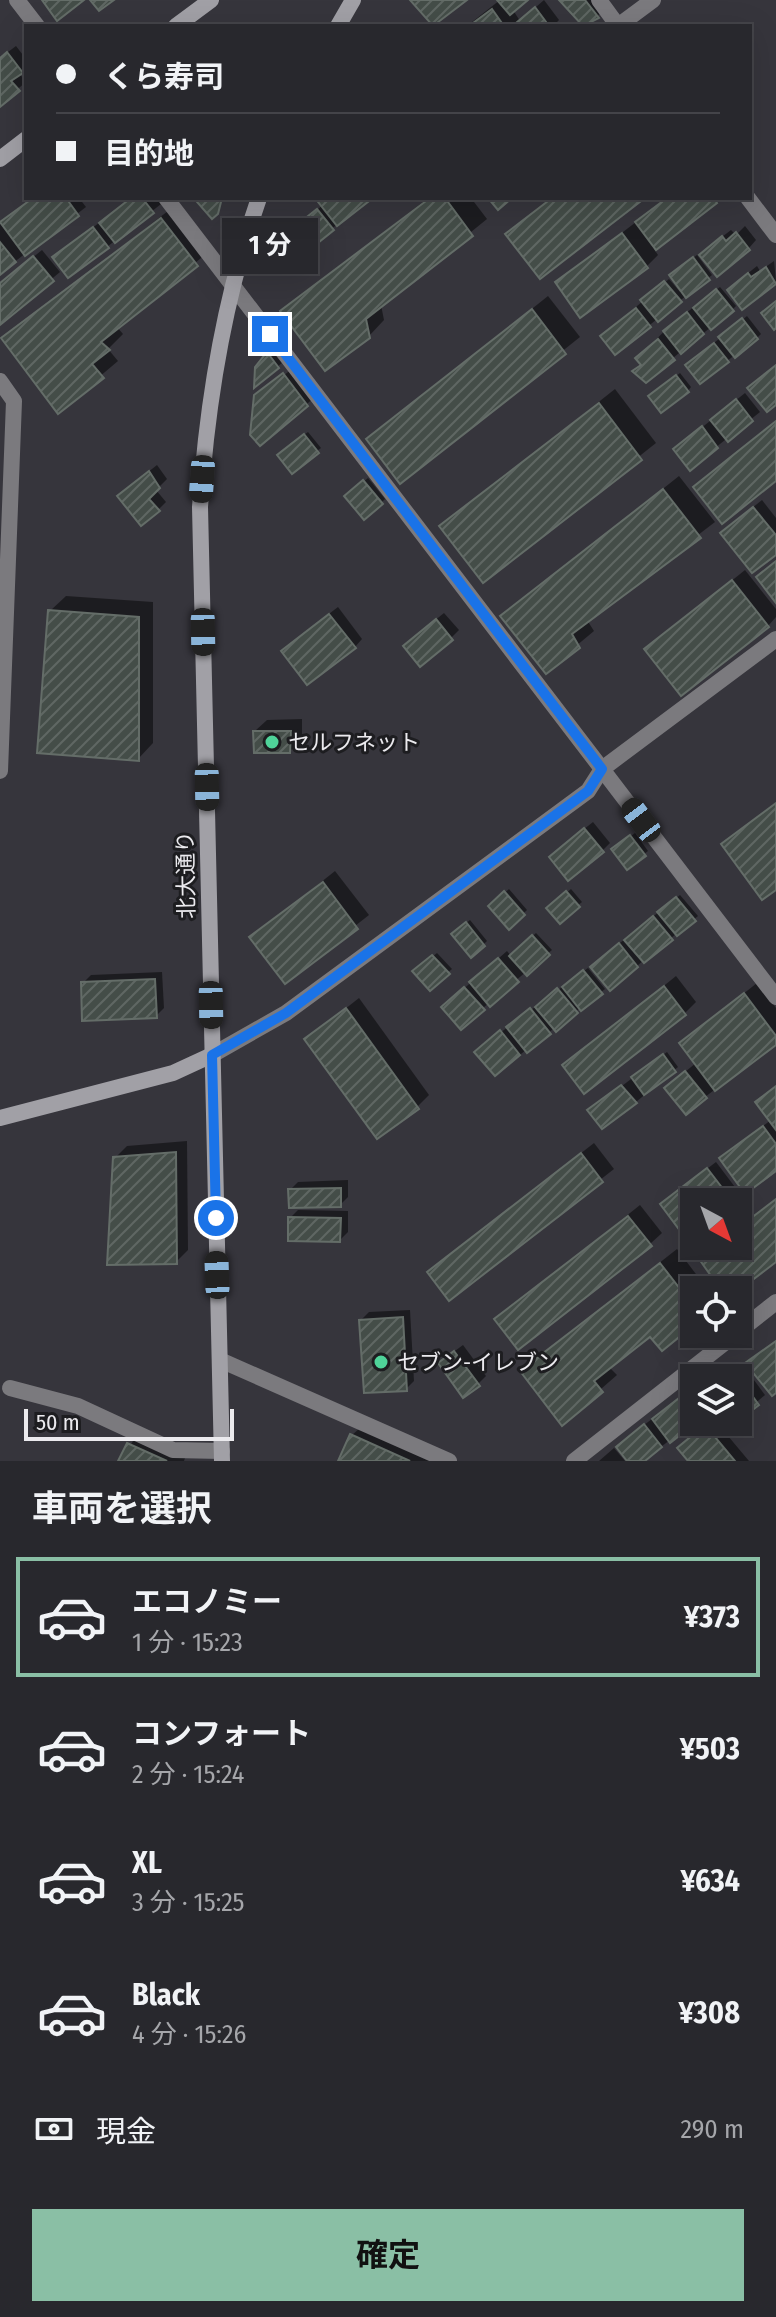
<!DOCTYPE html>
<html lang="ja">
<meta charset="utf-8">
<style>
body{margin:0;font-family:"Fira Sans Condensed","Noto Sans JP",sans-serif;background:#343439;color:#f1f3f6;height:100vh;display:flex;flex-direction:column;font-size:30px;white-space:nowrap}
*{box-sizing:border-box;margin:0}
p{font-size:26px;color:#a5a6aa}
.icon{flex:none;width:44px;height:44px;fill:none;stroke:currentColor;stroke-width:2;stroke-linecap:round;stroke-linejoin:round}
.map{position:relative;height:1461px;overflow:hidden}
.drawer{display:flex;flex-direction:column;background:#28282d;flex:1}
.drawer>*{flex:none}
.top-card{position:absolute;left:24px;top:24px;width:728px;height:176px;border-radius:0px;box-shadow:0 8px 32px #0002,0 0 0 2px #444449;display:grid;align-content:center;height:176px;padding:0 32px;background:#28282d}
.needle{width:52px;rotate:139deg}
.buttons{position:absolute;left:680px;top:1188px;display:grid;gap:16px}
.buttons a{display:grid;place-items:center;width:72px;height:72px;border-radius:0px;background:#28282d;box-shadow:0 8px 32px #0002,0 0 0 2px #444449;font-size:40px}
.scale{position:absolute;left:24px;bottom:20px;width:210px;box-sizing:border-box;padding-left:8px;border:4px solid #ebeaee;border-top:0;font-size:22px;line-height:28px;white-space:nowrap;color:#ebeaee;-webkit-text-stroke:6px #1d1d20;paint-order:stroke}
.end{position:absolute;width:36px;height:36px;margin:-18px;border:10px solid #1a73e8;background:#fff;box-shadow:0 0 0 4px #fff}
.from{border-radius:50%}
.bubble{position:absolute;height:56px;border-radius:0px;background:#28282d;box-shadow:0 8px 32px #0002,0 0 0 2px #444449;font-size:26px;font-weight:700;line-height:56px;text-align:center}
.car{position:absolute;width:24px;height:48px;margin:-24px -12px;border-radius:10px;box-shadow:0 0 6px 2px #0007;background:linear-gradient(#222 24%,#8ab4d8 0 40%,#222 0 76%,#8ab4d8 0 86%,#222 0)}
.top-card b{display:flex;align-items:center;gap:28px;height:76px;font-size:30px}
.top-card b+b{border-top:2px solid #444449}
.top-card i{width:20px;height:20px;background:#f1f3f6}
ul{padding:0;list-style:none}
li{display:flex;align-items:center;gap:24px;height:120px;margin:0 16px 12px;padding:0 16px;border:4px solid transparent;border-radius:0px}
li div{flex:1}
li b{display:block;font-size:30px}
li em{font-style:normal;font-weight:700}
li.current{border-color:#8abfa5}
li>.icon{width:72px;height:72px;stroke-width:1.5}
h2{padding:0 32px;font-size:36px;line-height:96px}
.pay{display:flex;align-items:center;gap:20px;height:88px;padding:0 32px;font-size:30px}
.pay p{margin-inline-start:auto}
.action{display:flex;gap:16px;margin-top:auto;padding:16px 32px}
.action a{flex:1;height:92px;border-radius:0px;background:#8abfa5;color:#111;font-size:32px;font-weight:700;line-height:92px;text-align:center}
.map>svg:first-child{display:block}
.shadow{fill:#0007}
.building{fill:url(#building-hatch);stroke:#646d68;stroke-width:2}
.lines{fill:none;stroke-linecap:round;stroke-linejoin:round}
.street{stroke:#7b7a7e;stroke-width:16}
.secondary{stroke:#a1a0a6;stroke-width:16}
.route{stroke:#1a73e8;stroke-width:10}
.poi-dot{fill:#4fd399;stroke:#1d1d20;stroke-width:3}
.labels{text-anchor:middle;dominant-baseline:central;stroke-width:6;stroke-linejoin:round;paint-order:stroke}
.poi-label{font-size:22px;fill:#ebeaee;stroke:#1d1d20;text-anchor:start}
.street-label{font-size:22px;fill:#ebeaee;stroke:#1d1d20}
</style>
<div class="map">
<svg width="776" height="1461" viewBox="0 0 776 1461">
<defs>
<pattern id="building-hatch" width="6" height="6" patternUnits="userSpaceOnUse" patternTransform="scale(2)"><rect width="6" height="6" fill="#444d48"/><path d="M-1 1l2-2M0 6l6-6M5 7l2-2" fill="none" stroke="#5f6763"/></pattern>
</defs>
<rect width="100%" height="100%" fill="#36353c"/>
<g class="shadow">
<polygon points="500,0 525,0 513,10 520,21 544,0 559,20 553,26 467,26"/>
<polygon points="562,0 599,0 606,9 585,26"/>
<polygon points="16,46 26,59 26,66 19,73 26,82 0,104 0,58"/>
<polygon points="33,198 79,198 86,207 0,273 0,224"/>
<polygon points="131,198 156,198 161,204 107,247 55,257"/>
<polygon points="318,198 370,198 304,251 308,217 323,205"/>
<polygon points="428,198 471,198 487,219 381,305 384,320 369,336 282,311"/>
<polygon points="667,198 719,198 654,249 658,255 646,267 557,283"/>
<polygon points="177,204 212,249 117,327 123,334 108,349 118,361 59,411 4,338"/>
<polygon points="745,226 756,240 749,248 709,247 731,230 736,235"/>
<polygon points="42,250 60,272 0,322 0,284"/>
<polygon points="697,255 712,275 616,352 611,328 669,279 680,292 682,290 675,272"/>
<polygon points="774,261 776,281 742,307 737,282 757,266 760,271"/>
<polygon points="720,287 736,306 733,309 673,358 643,364 645,350 673,323"/>
<polygon points="548,296 580,337 400,481 368,440"/>
<polygon points="747,316 761,334 757,338 727,361 687,365"/>
<polygon points="271,350 282,363 256,384 257,367"/>
<polygon points="292,369 315,397 260,444 261,393"/>
<polygon points="680,373 691,387 688,391 655,393"/>
<polygon points="615,389 656,443 483,580 442,526"/>
<polygon points="745,393 760,412 690,468 675,449"/>
<polygon points="308,432 321,448 317,451 283,451"/>
<polygon points="157,465 167,479 156,490 166,502 158,510 128,488"/>
<polygon points="679,476 715,522 587,620 594,631 546,671 503,616"/>
<polygon points="368,478 385,499 382,502 347,496"/>
<polygon points="762,500 776,518 776,552 731,525"/>
<polygon points="745,570 776,609 776,617 768,626 647,649"/>
<polygon points="66,596 153,602 153,743 138,759 50,611"/>
<polygon points="338,607 362,639 355,647 291,643"/>
<polygon points="444,613 459,630 451,638 413,638"/>
<polygon points="302,719 302,739 290,751 255,731 267,720"/>
<polygon points="776,802 776,888 723,844"/>
<polygon points="593,822 610,843 602,851 559,849"/>
<polygon points="635,833 648,851 628,867 617,846"/>
<polygon points="335,871 369,915 285,981 252,937"/>
<polygon points="509,889 527,910 509,927 490,906"/>
<polygon points="571,889 582,902 560,921 549,908"/>
<polygon points="680,895 698,916 610,988 600,959"/>
<polygon points="470,920 487,941 471,956 453,934"/>
<polygon points="536,933 552,950 483,1008 452,999 507,951 511,956"/>
<polygon points="437,953 452,969 430,988 415,971"/>
<polygon points="588,968 605,989 495,1074 485,1044"/>
<polygon points="162,972 164,1008 156,1016 83,983 91,975"/>
<polygon points="676,976 696,1002 685,1013 565,1066"/>
<polygon points="757,983 776,1008 776,1043 705,1097 675,1080 696,1063 681,1043"/>
<polygon points="359,998 429,1095 417,1107 307,1039"/>
<polygon points="667,1052 678,1067 636,1102 590,1110"/>
<polygon points="776,1085 776,1168 730,1151 771,1120 758,1102"/>
<polygon points="187,1141 188,1250 176,1262 115,1158 127,1146"/>
<polygon points="594,1143 614,1169 449,1298 429,1272"/>
<polygon points="716,1162 741,1195 734,1202 694,1202 694,1232 670,1197"/>
<polygon points="348,1180 348,1197 340,1205 290,1190 298,1182"/>
<polygon points="640,1205 662,1233 650,1244 497,1319"/>
<polygon points="298,1210 348,1211 348,1232 340,1240 290,1218"/>
<polygon points="677,1249 708,1290 694,1290 694,1323 650,1334 609,1367 617,1375 562,1423 522,1371"/>
<polygon points="410,1310 414,1381 406,1389 361,1320 369,1312"/>
<polygon points="463,1345 486,1376 478,1384 448,1356"/>
<polygon points="746,1369 765,1395 738,1418 738,1378 735,1378"/>
<polygon points="692,1388 694,1422 642,1461 630,1461 626,1439"/>
<polygon points="710,1422 733,1422 723,1430 749,1461 690,1461 687,1440"/>
<polygon points="360,1428 430,1459 429,1461 341,1461 352,1435"/>
<polygon points="136,1436 185,1458 184,1461 121,1461"/>
<polygon points="614,1448 625,1461 599,1461"/>
</g>
<g class="building">
<polygon points="42,0 84,0 57,21"/>
<polygon points="90,0 114,0 99,11"/>
<polygon points="410,0 467,0 433,26"/>
<polygon points="497,0 528,0 510,15"/>
<polygon points="559,0 585,0 599,18 583,26"/>
<polygon points="535,7 549,26 518,26 516,23"/>
<polygon points="492,9 504,26 469,26"/>
<polygon points="7,52 23,73 11,81 20,91 0,107 0,58"/>
<polygon points="33,198 66,198 79,216 25,256 0,222"/>
<polygon points="131,198 142,198 154,213 115,243 99,223"/>
<polygon points="202,198 222,198 218,214 212,219 197,202"/>
<polygon points="315,198 373,198 337,226"/>
<polygon points="430,198 445,198 473,236 366,319 370,338 325,371 280,311"/>
<polygon points="488,198 512,198 498,210"/>
<polygon points="552,198 645,198 540,279 505,234"/>
<polygon points="667,198 713,198 717,203 656,250 635,222"/>
<polygon points="317,209 334,230 304,254 293,241 302,232 298,224"/>
<polygon points="161,218 198,266 101,342 110,350 92,364 104,378 58,414 1,338"/>
<polygon points="93,227 109,248 68,278 52,257"/>
<polygon points="736,232 750,250 717,277 699,255 722,236 726,241"/>
<polygon points="622,233 648,268 580,318 555,282"/>
<polygon points="0,242 16,262 0,275"/>
<polygon points="33,256 54,281 0,325 0,283"/>
<polygon points="693,257 710,280 686,298 669,275"/>
<polygon points="766,267 776,284 742,310 727,290 748,273 751,277"/>
<polygon points="664,281 682,302 658,322 640,300"/>
<polygon points="716,289 734,311 711,330 693,308"/>
<polygon points="776,301 776,328 774,330 761,313"/>
<polygon points="636,308 651,327 615,355 600,336"/>
<polygon points="532,309 566,354 400,484 366,439"/>
<polygon points="687,312 704,334 681,354 663,331"/>
<polygon points="742,318 758,339 735,358 718,337"/>
<polygon points="658,339 675,360 646,383 632,371 641,365 635,358"/>
<polygon points="714,343 729,362 700,384 685,365"/>
<polygon points="267,352 279,368 254,388 255,367"/>
<polygon points="776,365 776,405 767,412 747,388"/>
<polygon points="283,373 308,406 260,446 250,435 254,395"/>
<polygon points="676,375 689,392 661,413 648,396"/>
<polygon points="736,399 753,421 728,442 710,420"/>
<polygon points="599,403 642,460 483,583 439,526"/>
<polygon points="776,421 776,481 722,524 693,487"/>
<polygon points="702,426 718,448 690,471 673,449"/>
<polygon points="304,434 319,453 292,474 277,455"/>
<polygon points="149,471 160,488 149,499 160,511 141,526 117,496"/>
<polygon points="363,480 383,504 364,520 344,496"/>
<polygon points="663,489 701,538 572,634 580,648 546,674 500,616"/>
<polygon points="753,507 776,535 776,555 752,573 720,533"/>
<polygon points="776,561 776,603 756,577"/>
<polygon points="732,580 769,627 681,696 644,649"/>
<polygon points="48,610 139,617 139,761 37,753"/>
<polygon points="329,614 356,648 307,685 281,651"/>
<polygon points="436,619 453,640 420,667 403,646"/>
<polygon points="253,731 291,731 290,753 254,753"/>
<polygon points="776,803 776,890 762,900 721,844"/>
<polygon points="584,828 604,852 568,881 549,857"/>
<polygon points="630,835 646,856 627,870 611,849"/>
<polygon points="323,882 358,929 285,984 249,937"/>
<polygon points="504,891 525,915 509,930 488,906"/>
<polygon points="566,891 580,907 560,924 546,908"/>
<polygon points="676,897 696,921 677,936 657,912"/>
<polygon points="653,916 673,940 644,963 624,940"/>
<polygon points="466,922 485,946 471,958 451,934"/>
<polygon points="532,935 550,955 527,976 509,956"/>
<polygon points="619,943 638,967 610,991 590,967"/>
<polygon points="432,955 450,974 430,991 412,971"/>
<polygon points="498,958 519,982 490,1007 469,982"/>
<polygon points="583,970 603,994 581,1011 562,987"/>
<polygon points="155,979 157,1018 82,1021 81,982"/>
<polygon points="664,986 686,1015 584,1094 562,1065"/>
<polygon points="464,987 485,1010 461,1030 441,1007"/>
<polygon points="557,988 578,1013 556,1032 535,1007"/>
<polygon points="744,993 776,1036 776,1045 715,1091 679,1043"/>
<polygon points="346,1008 419,1109 377,1139 304,1039"/>
<polygon points="530,1008 551,1034 527,1053 506,1027"/>
<polygon points="500,1030 520,1055 495,1076 474,1052"/>
<polygon points="663,1054 676,1072 644,1095 631,1077"/>
<polygon points="685,1071 707,1098 686,1115 664,1088"/>
<polygon points="621,1085 637,1103 602,1129 587,1110"/>
<polygon points="776,1086 776,1130 755,1102"/>
<polygon points="763,1126 776,1144 776,1171 745,1194 719,1158"/>
<polygon points="176,1152 177,1264 107,1265 113,1157"/>
<polygon points="581,1153 603,1182 449,1301 427,1272"/>
<polygon points="707,1168 733,1202 694,1202 694,1235 687,1240 660,1204"/>
<polygon points="341,1188 341,1207 289,1208 288,1189"/>
<polygon points="776,1199 776,1262 738,1291 721,1290 699,1259 715,1246 738,1246 738,1228"/>
<polygon points="628,1216 652,1246 518,1350 494,1319"/>
<polygon points="288,1217 341,1218 340,1242 288,1241"/>
<polygon points="660,1263 694,1307 694,1325 662,1351 650,1337 594,1381 603,1392 562,1426 520,1371"/>
<polygon points="403,1317 407,1391 364,1393 359,1320"/>
<polygon points="776,1341 776,1393 772,1396 745,1363"/>
<polygon points="454,1351 480,1386 463,1398 438,1363"/>
<polygon points="737,1375 759,1405 738,1421 738,1378 734,1378"/>
<polygon points="683,1395 694,1408 694,1422 697,1422 670,1443 652,1419"/>
<polygon points="716,1422 736,1422 724,1432"/>
<polygon points="644,1424 662,1447 645,1461 627,1461 616,1447"/>
<polygon points="705,1425 735,1461 688,1461 677,1448"/>
<polygon points="350,1434 410,1461 338,1461"/>
<polygon points="127,1443 167,1461 118,1461"/>
</g>
<g class="lines">
<g class="street">
<polyline points="17,0 37,26"/>
<polyline points="599,0 618,26 653,0"/>
<polyline points="166,198 776,997"/>
<polyline points="748,198 776,235"/>
<polyline points="0,381 14,401 0,771"/>
<polyline points="212,1055 286,1013 588,791 602,769 776,639"/>
<polyline points="738,1332 776,1302"/>
<polyline points="220,1360 449,1461"/>
<polyline points="10,1388 78,1406 173,1450 222,1451"/>
<polyline points="574,1461 736,1334"/>
</g>
<g class="secondary">
<polyline points="176,26 211,0"/>
<polyline points="338,26 353,0"/>
<polyline points="0,159 26,139"/>
<polyline points="0,1118 173,1073 212,1055"/>
<path d="M222,1461L200,507C207,401 224,298 259,198"/>
</g>
</g>
<g class="lines">
<polyline class="route" points="216,1218 212,1055 286,1013 588,791 602,769 270,334"/>
</g>
<g class="poi-dot">
<circle cx="272" cy="742" r="8"/>
<circle cx="381" cy="1362" r="8"/>
</g>
<g class="labels">
<g class="poi-label">
<text x="288" y="742">セルフネット</text>
<text x="397" y="1362">セブン-イレブン</text>
</g>
<g class="street-label">
<text transform="translate(186 875) rotate(-91)">北大通り</text>
</g>
</g>
</svg>
<div class="buttons">
<a><svg class="needle" viewBox="-14 -14 28 28"><path d="M0-13l5 13h-10z" fill="#e53935"/><path d="M0 13l5-13h-10z" fill="#a5a6aa"/></svg></a>
<a><svg class="icon" aria-label="locate" viewBox="0 0 24 24"><circle cx="12" cy="12" r="6"/><path d="M12 2v4M12 18v4M2 12h4M18 12h4"/></svg></a>
<a><svg class="icon" aria-label="layers" viewBox="0 0 24 24"><path d="M12 4l9 5-9 5-9-5zM3 14l9 5 9-5"/></svg></a>
</div>
<div class="scale">50 m</div>
<i class="end from" style="left:216px;top:1218px"></i>
<i class="end" style="left:270px;top:334px"></i>
<div class="bubble" style="left:222px;top:218px;width:96px">1 分</div>
<i class="car" style="left:202px;top:479px;rotate:184deg"></i>
<i class="car" style="left:203px;top:632px;rotate:179deg"></i>
<i class="car" style="left:207px;top:787px;rotate:179deg"></i>
<i class="car" style="left:641px;top:820px;rotate:323deg"></i>
<i class="car" style="left:211px;top:1005px;rotate:179deg"></i>
<i class="car" style="left:217px;top:1275px;rotate:358deg"></i>
<div class="top-card">
<b><i class="from"></i>くら寿司</b>
<b><i></i>目的地</b>
</div>
</div>
<section class="drawer">
<h2>車両を選択</h2>
<ul>
<li class="current"><svg class="icon" aria-label="car" viewBox="0 0 24 24"><path d="M5 17H2v-5l4-1 3-4h7l3 4 3 1v5h-3M9 17h6M6 11h13"/><circle cx="7" cy="17" r="2"/><circle cx="17" cy="17" r="2"/></svg><div><b>エコノミー</b><p>1 分 · 15:23</p></div><em>¥373</em></li>
<li><svg class="icon" aria-label="car" viewBox="0 0 24 24"><path d="M5 17H2v-5l4-1 3-4h7l3 4 3 1v5h-3M9 17h6M6 11h13"/><circle cx="7" cy="17" r="2"/><circle cx="17" cy="17" r="2"/></svg><div><b>コンフォート</b><p>2 分 · 15:24</p></div><em>¥503</em></li>
<li><svg class="icon" aria-label="car" viewBox="0 0 24 24"><path d="M5 17H2v-5l4-1 3-4h7l3 4 3 1v5h-3M9 17h6M6 11h13"/><circle cx="7" cy="17" r="2"/><circle cx="17" cy="17" r="2"/></svg><div><b>XL</b><p>3 分 · 15:25</p></div><em>¥634</em></li>
<li><svg class="icon" aria-label="car" viewBox="0 0 24 24"><path d="M5 17H2v-5l4-1 3-4h7l3 4 3 1v5h-3M9 17h6M6 11h13"/><circle cx="7" cy="17" r="2"/><circle cx="17" cy="17" r="2"/></svg><div><b>Black</b><p>4 分 · 15:26</p></div><em>¥308</em></li>
</ul>
<div class="pay"><svg class="icon" aria-label="cash" viewBox="0 0 24 24"><path d="M3 7h18v10H3z"/><circle cx="12" cy="12" r="2"/></svg>現金<p>290 m</p></div>
<div class="action"><a>確定</a></div>
</section>
